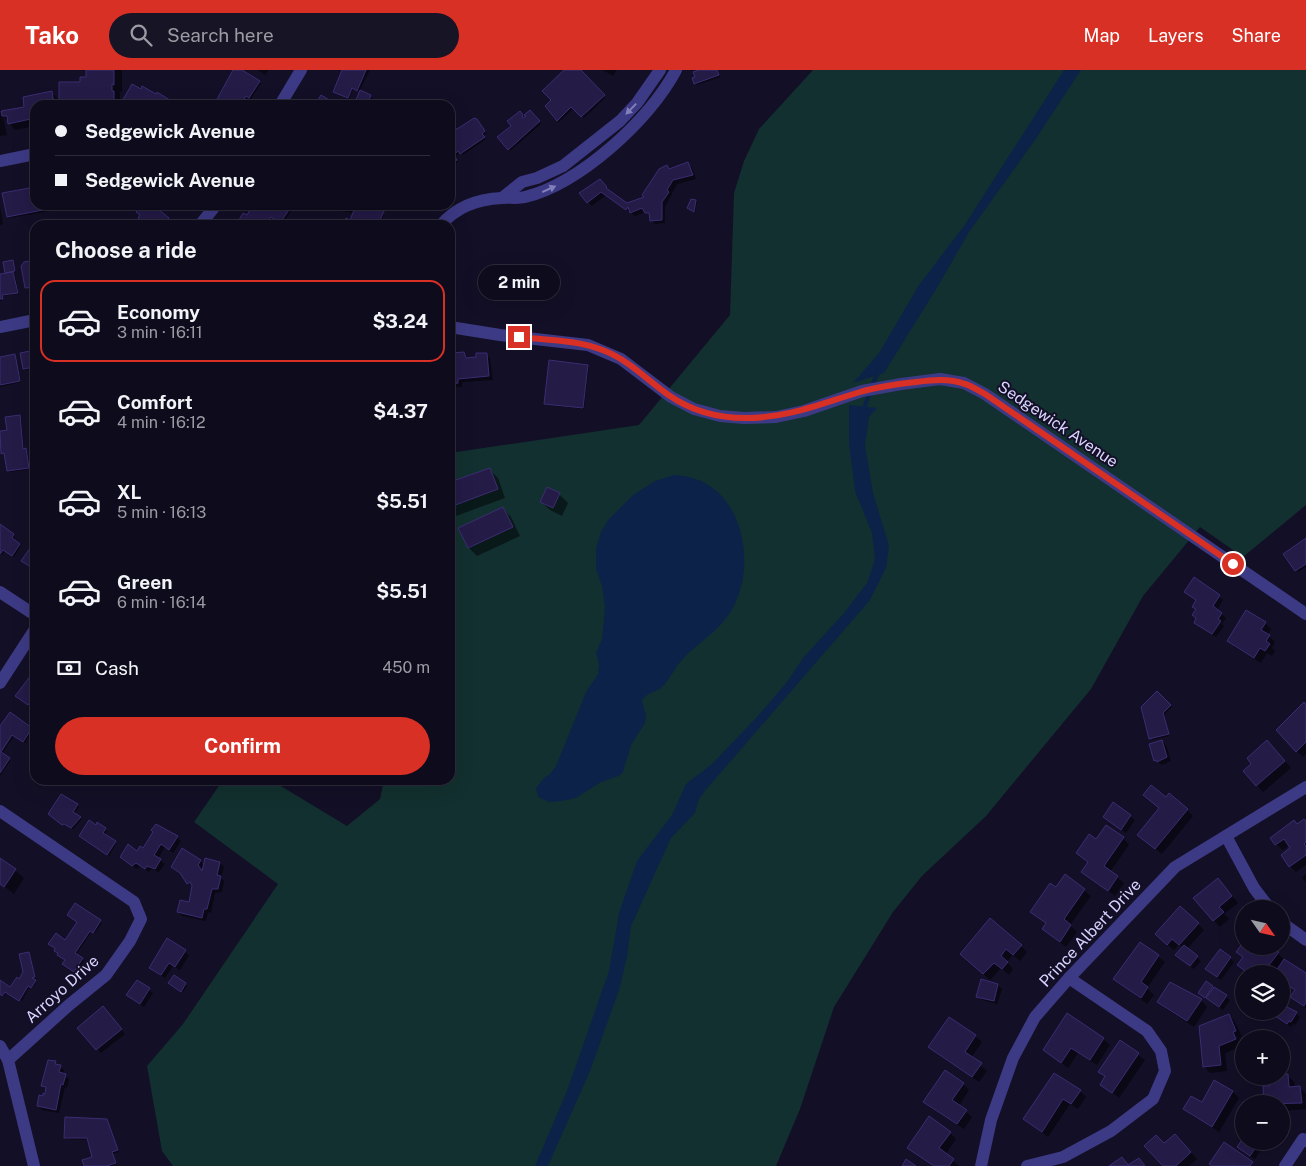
<!DOCTYPE html>
<meta charset="utf-8">
<style>
body{margin:0;font-family:"Public Sans",sans-serif;background:#171425;color:#f1f3f6;height:100vh;display:flex;flex-direction:column;font-size:19px;white-space:nowrap}
*{box-sizing:border-box;margin:0}
p{font-size:16px;color:#9b9ba3}
.icon{flex:none;width:28px;height:28px;fill:none;stroke:currentColor;stroke-width:2;stroke-linecap:round;stroke-linejoin:round}
.map{position:relative;flex:1;overflow:hidden}
.details{position:absolute;left:30px;top:150px;width:425px;height:565px;display:flex;flex-direction:column;background:#0e0b1c;border-radius:15px;box-shadow:0 5px 20px #0002,0 0 0 1px #2e2b3b}
.details>*{flex:none}
.banner{position:absolute;left:30px;top:30px;width:425px;height:110px;border-radius:15px;box-shadow:0 5px 20px #0002,0 0 0 1px #2e2b3b;display:grid;align-content:center;height:110px;padding:0 25px;background:#0e0b1c}
.needle{width:32px;rotate:124deg}
.fabs{position:absolute;left:1235px;top:830px;display:grid;gap:10px}
.fabs a{display:grid;place-items:center;width:55px;height:55px;border-radius:50%;background:#0e0b1c;box-shadow:0 5px 20px #0002,0 0 0 1px #2e2b3b;font-size:25px}
.end{position:absolute;width:22px;height:22px;margin:-11px;border:6px solid #d93025;background:#fff;box-shadow:0 0 0 2px #fff}
.from{border-radius:50%}
.bubble{position:absolute;height:35px;border-radius:18px;background:#0e0b1c;box-shadow:0 5px 20px #0002,0 0 0 1px #2e2b3b;font-size:16px;font-weight:700;line-height:35px;text-align:center}
.banner b{display:flex;align-items:center;gap:18px;height:48px;font-size:19px}
.banner b+b{border-top:1px solid #2e2b3b}
.banner i{width:12px;height:12px;background:#f1f3f6}
ul{padding:0;list-style:none}
li{display:flex;align-items:center;gap:15px;height:82px;margin:0 10px 8px;padding:0 15px;border:2px solid transparent;border-radius:15px}
li div{flex:1}
li b{display:block;font-size:19px}
li em{font-style:normal;font-weight:700}
li.current{border-color:#d93025}
li>.icon{width:45px;height:45px;stroke-width:1.5}
h2{padding:0 25px;font-size:22px;line-height:60px}
.pay{display:flex;align-items:center;gap:12px;height:55px;padding:0 25px;font-size:19px}
.pay p{margin-inline-start:auto}
.action{display:flex;gap:10px;margin-top:auto;padding:10px 25px}
.action a{flex:1;height:58px;border-radius:30px;background:#d93025;color:#fff;font-size:20px;font-weight:700;line-height:58px;text-align:center}
header{display:flex;align-items:center;gap:30px;box-sizing:border-box;height:70px;padding:0 25px;background:#d93025;color:#fff}
header strong{font-size:24px}
nav{display:flex;gap:28px;margin-inline-start:auto;font-size:18px}
.search{width:350px;height:45px;background:#171425;display:flex;align-items:center;gap:12px;box-sizing:border-box;padding:0 18px;border-radius:28px;color:#9b9ba3;font-size:19px}
.map>svg:first-child{display:block}
.green{fill:#12302f}
.water{fill:#0c2248}
.shadow{fill:#0007}
.lines{fill:none;stroke-linecap:round;stroke-linejoin:round}
.stream{stroke:#0c2248;stroke-width:4}
.building{fill:#241b47;stroke:#3b2d73}
.minor{stroke:#3d3a85;stroke-width:12}
.oneway{fill:#837fbc}
.route{stroke:#d93025;stroke-width:6}
.labels{text-anchor:middle;dominant-baseline:central;stroke-width:4;stroke-linejoin:round;paint-order:stroke}
.street-label{font-size:16px;fill:#d9d4ff;stroke:#130f26}
</style>
<header>
<strong>Tako</strong>
<div class="search"><svg class="icon" aria-label="search" viewBox="0 0 24 24"><circle cx="10" cy="10" r="6"/><path d="M15 15l6 6"/></svg>Search here</div>
<nav><a>Map</a><a>Layers</a><a>Share</a></nav>
</header>
<div class="map">
<svg width="1306" height="1096" viewBox="0 0 1306 1096">
<rect width="100%" height="100%" fill="#130f26"/>
<polygon class="green" points="813,0 1306,0 1306,435 1243,487 1200,457 1143,526 1091,619 986,746 922,806 893,842 834,937 800,1039 776,1096 173,1096 162,1081 147,996 183,954 278,814 194,752 223,710 271,710 347,756 380,729 384,710 450,710 450,383 639,355 730,245 734,123 744,91 759,59"/>
<g class="water">
<polygon points="1064,0 1081,0 1035,70 969,162 938,216 884,303 853,313 879,283 919,215 964,156"/>
<polygon points="849,335 877,338 869,347 865,375 873,423 889,476 886,498 870,530 704,722 699,729 695,743 671,768 631,856 627,887 619,920 590,1001 548,1096 535,1096 567,1021 609,901 619,843 637,791 672,745 686,714 712,694 756,648 787,612 803,588 844,543 867,513 875,489 872,463 855,421 849,373"/>
<path d="M674,405C701,406 722,420 734,444C750,478 748,524 723,552C710,567 693,577 681,591C674,599 670,609 663,616C657,623 647,621 642,631L646,646L645,653L631,675L623,702L619,706L601,712L576,728L562,731L549,732L538,727L536,718L544,708L550,704L556,696L586,622L598,604L599,595L596,583L602,569L605,538L602,516L596,499V478L601,462L608,450L633,425L655,411Z"/>
</g>
<g class="shadow">
<polygon points="87,0 122,0 122,23 120,21 120,29 123,32 156,26 157,24 175,35 56,35 55,28 52,28 53,35 35,35 35,56 15,60 3,46 7,65 0,66 0,39 2,41 25,38 52,23 60,31 87,9"/>
<polygon points="235,0 239,0 261,13 251,29 248,27 243,35 224,35"/>
<polygon points="258,0 269,0 265,5"/>
<polygon points="344,0 370,0 359,22 370,26 374,30 372,35 355,35 361,22 353,19 349,29 335,22"/>
<polygon points="566,0 580,0 605,28 584,48 574,38 559,52 546,36 552,30"/>
<polygon points="603,0 617,0 613,6"/>
<polygon points="703,0 717,0 720,7 697,15 695,13"/>
<polygon points="530,41 541,54 510,81 499,67 512,56 520,42 525,48"/>
<polygon points="479,52 486,63 483,66 486,69 463,85 461,82 454,87 458,92 450,98 450,61 457,61"/>
<polygon points="688,94 692,98 696,109 677,114 665,137 665,153 655,154 651,150 651,146 645,142 635,146 606,125 592,136 588,132 603,114 610,122 627,134 646,127 667,97 671,100"/>
<polygon points="35,117 35,135 48,135 49,141 10,148 8,147"/>
<polygon points="696,131 697,133 695,143 688,138"/>
<polygon points="79,135 102,135 82,139"/>
<polygon points="143,135 165,135 159,141 170,150 166,155 144,155 145,153"/>
<polygon points="259,135 285,135 292,140 282,154 273,148 268,155 238,155"/>
<polygon points="323,135 365,135 384,144 380,155 344,155 351,151 354,143 327,139"/>
<polygon points="0,137 3,154 0,155"/>
<polygon points="13,191 16,202 12,203 15,205 19,224 3,226 3,230 0,231 0,205 8,204 6,202"/>
<polygon points="35,281 35,299 26,300 24,299"/>
<polygon points="464,283 469,289 486,284 490,288 493,310 462,312 462,317 455,317 455,322 450,322 450,290"/>
<polygon points="15,286 21,312 0,317 0,295"/>
<polygon points="587,296 589,297 584,339 547,335 545,334"/>
<polygon points="20,346 21,348 24,380 27,381 30,399 10,402 8,400 6,384 2,383 0,363 8,361"/>
<polygon points="489,399 498,408 505,428 456,446 450,440 450,414"/>
<polygon points="559,424 568,433 562,446 550,440 541,432"/>
<polygon points="503,439 511,447 520,466 477,486 469,478 460,459"/>
<polygon points="0,456 13,465 15,466 13,470 21,476 14,487 5,481 2,485 0,483"/>
<polygon points="1306,470 1306,497 1298,502 1285,484"/>
<polygon points="1195,509 1223,530 1217,540 1226,548 1222,554 1224,556 1216,567 1195,552 1198,549"/>
<polygon points="1265,553 1271,559 1268,565 1275,572 1272,578 1275,581 1272,586 1267,583 1261,593 1235,577 1229,571"/>
<polygon points="35,602 35,628 30,636 18,628"/>
<polygon points="1157,623 1172,637 1164,645 1169,666 1152,670 1142,638"/>
<polygon points="1306,636 1306,684 1303,687 1277,660"/>
<polygon points="0,659 31,659 32,661 25,673 14,666 2,684 11,690 0,706"/>
<polygon points="1162,671 1166,675 1171,691 1162,695 1155,690"/>
<polygon points="1274,678 1291,698 1263,722 1244,701"/>
<polygon points="330,710 343,710 343,711 333,714"/>
<polygon points="1166,728 1187,740 1193,746 1162,784 1145,771"/>
<polygon points="1113,734 1135,750 1126,763 1104,747"/>
<polygon points="77,735 79,737 74,744 82,749 73,759 66,754 65,756 50,744"/>
<polygon points="1306,752 1306,795 1296,802 1290,796 1292,778 1290,775 1283,780 1276,774"/>
<polygon points="98,754 107,761 104,766 116,774 109,786 82,768"/>
<polygon points="177,767 181,771 173,783 165,777 158,789 165,794 159,802 151,799 149,802 140,796 137,799 125,790 138,782"/>
<polygon points="1123,768 1129,775 1110,802 1124,813 1115,826 1083,802 1089,793 1077,783 1096,771"/>
<polygon points="0,790 15,800 24,808 14,824 0,813"/>
<polygon points="200,791 204,795 220,793 224,797 221,808 224,811 222,822 215,823 211,843 208,842 206,851 182,846 178,842 190,833 193,818 183,805 172,797"/>
<polygon points="1306,804 1306,812 1302,808"/>
<polygon points="1224,816 1238,833 1224,844 1229,849 1220,857 1214,851"/>
<polygon points="1056,819 1084,820 1091,826 1070,855 1077,862 1066,877 1043,859 1047,854 1031,842"/>
<polygon points="100,851 102,853 95,863 92,861 76,885 84,891 76,903 65,896 66,871"/>
<polygon points="1198,854 1204,860 1187,879 1201,891 1194,899 1181,889 1183,878 1179,874 1174,880 1163,871"/>
<polygon points="167,870 189,885 180,900 173,896 165,908 151,898"/>
<polygon points="1140,873 1165,892 1147,918 1154,925 1147,934 1115,909"/>
<polygon points="1021,876 1027,882 1020,891 1013,885 1007,892 1013,899 1009,905 1001,898 990,910 961,884"/>
<polygon points="1244,876 1278,883 1284,890 1306,905 1306,938 1292,926 1295,921 1281,912 1281,904 1249,904 1245,901 1239,895 1244,888 1237,882"/>
<polygon points="29,883 36,909 33,909 36,912 33,918 30,916 22,931 7,923 4,926 0,923 0,911 11,918 19,910 25,903"/>
<polygon points="1230,888 1234,892 1221,910 1211,903"/>
<polygon points="174,906 187,916 183,922 171,915"/>
<polygon points="137,911 153,923 144,937 132,929"/>
<polygon points="1206,913 1230,930 1223,940 1201,924"/>
<polygon points="998,915 1002,919 997,934 982,930 978,926"/>
<polygon points="1201,930 1207,937 1194,957 1165,938 1159,931"/>
<polygon points="107,942 125,964 101,983 79,958"/>
<polygon points="1273,943 1296,943 1300,947 1295,955 1293,954 1291,957"/>
<polygon points="1068,945 1103,969 1110,975 1097,995 1078,983 1068,998 1044,980"/>
<polygon points="1229,945 1235,952 1242,967 1239,968 1242,976 1225,983 1227,1001 1210,1003 1204,996"/>
<polygon points="949,948 975,966 982,972 971,988 987,1001 979,1012 936,983 930,977"/>
<polygon points="1120,972 1145,990 1119,1028 1102,1014 1106,1008 1100,1002"/>
<polygon points="55,993 64,1000 63,1005 69,1009 67,1018 65,1017 59,1043 42,1040 38,1036 46,1025 46,1019 42,1015"/>
<polygon points="1244,994 1244,1003 1240,999"/>
<polygon points="1055,1004 1080,1021 1086,1027 1078,1039 1070,1034 1048,1067 1025,1049"/>
<polygon points="1249,1006 1256,1006 1254,1010"/>
<polygon points="1288,1006 1294,1012 1295,1018 1300,1018 1306,1024 1306,1039 1281,1041 1281,1034 1266,1034 1272,1017"/>
<polygon points="1215,1012 1233,1022 1239,1028 1219,1062 1191,1045 1185,1039 1202,1034"/>
<polygon points="963,1014 969,1020 959,1036 972,1047 964,1059 931,1038 925,1031"/>
<polygon points="107,1050 119,1082 113,1084 117,1094 112,1096 86,1096 93,1087 89,1070 67,1069 66,1067"/>
<polygon points="950,1063 956,1069 946,1084 959,1096 933,1096 909,1077"/>
<polygon points="1244,1071 1267,1071 1255,1089 1242,1081"/>
<polygon points="1181,1072 1197,1089 1189,1096 1165,1096 1164,1075"/>
</g>
<g class="lines">
<g class="stream">
<polyline points="872,315 879,301"/>
<polyline points="863,341 870,322"/>
</g>
</g>
<g class="building">
<polygon points="86,0 114,0 114,15 112,14 112,21 114,21 114,35 59,35 59,12 80,12 80,7 86,7"/>
<polygon points="233,0 242,0 260,11 249,28 246,26 241,35 223,35 216,31"/>
<polygon points="342,0 366,0 357,21 352,18 348,28 333,22"/>
<polygon points="564,0 581,0 605,25 581,47 571,37 557,51 545,36 551,30 542,21"/>
<polygon points="699,0 717,0 719,5 694,14 692,8 695,7 693,2"/>
<polygon points="132,14 141,19 142,16 156,24 157,22 176,34 120,35"/>
<polygon points="360,20 371,25 367,35 354,35"/>
<polygon points="52,21 54,35 35,35 35,48 8,54 7,46 2,46 1,41 24,37 23,27"/>
<polygon points="321,25 338,35 315,35"/>
<polygon points="530,40 540,51 508,80 497,67 511,56 507,51 520,41 523,45 522,46 523,48 526,46 524,45"/>
<polygon points="474,48 477,49 485,61 482,64 485,67 460,84 458,81 454,85 457,90 450,95 450,60 453,58 457,59"/>
<polygon points="688,92 693,105 673,110 667,120 669,122 662,132 662,150 650,151 649,143 645,143 642,138 630,143 628,137 626,140 601,122 587,133 579,123 600,109 607,117 606,118 627,133 644,127 642,125 659,99 667,95 669,99"/>
<polygon points="35,117 35,135 47,135 48,139 7,147 2,123"/>
<polygon points="691,129 696,130 694,142 687,138"/>
<polygon points="141,135 162,135 158,139 169,148 163,155 142,155 144,153 138,148 140,145 136,142"/>
<polygon points="253,135 288,135 291,137 280,153 271,147 266,155 236,155 243,143 247,145"/>
<polygon points="322,135 354,135 352,140"/>
<polygon points="356,135 369,135 384,141 378,155 343,155 346,148 350,150"/>
<polygon points="13,190 15,201 5,203 3,192"/>
<polygon points="30,191 34,194 35,197 35,217 25,218 21,196 24,192"/>
<polygon points="13,202 18,223 2,225 3,229 0,229 0,204"/>
<polygon points="35,280 35,297 23,299 20,283"/>
<polygon points="464,282 466,288 476,287 476,283 487,283 489,306 458,309 458,313 452,314 452,318 450,318 450,289 452,289 452,283"/>
<polygon points="15,284 20,311 0,315 0,287"/>
<polygon points="549,290 588,295 583,338 544,334"/>
<polygon points="20,345 23,379 26,378 29,398 7,401 4,383 1,384 0,361 7,360 5,347"/>
<polygon points="490,398 498,419 450,437 450,412"/>
<polygon points="547,417 560,423 553,438 540,432"/>
<polygon points="503,437 513,457 468,478 458,458"/>
<polygon points="0,454 14,464 12,468 20,474 12,486 3,480 0,484"/>
<polygon points="1306,468 1306,494 1295,501 1283,484"/>
<polygon points="35,471 35,503 33,501 34,499 21,491"/>
<polygon points="1194,507 1220,525 1213,536 1222,543 1218,549 1221,551 1212,564 1194,553 1196,548 1192,545 1196,539 1192,537 1196,530 1184,522"/>
<polygon points="1246,540 1266,552 1261,560 1270,565 1266,571 1270,574 1265,581 1260,578 1254,588 1227,571"/>
<polygon points="35,600 35,624 28,635 15,626"/>
<polygon points="1157,621 1171,635 1163,643 1169,664 1149,669 1141,637"/>
<polygon points="1304,632 1306,634 1306,672 1296,682 1276,660"/>
<polygon points="10,642 32,658 23,672 12,665 1,682 10,688 0,703 0,656"/>
<polygon points="1162,670 1167,687 1157,692 1156,690 1154,691 1149,674"/>
<polygon points="1267,670 1285,691 1256,716 1243,701 1251,694 1247,688"/>
<polygon points="1151,715 1166,727 1169,723 1188,739 1155,779 1137,765 1159,738 1143,725"/>
<polygon points="61,724 78,734 73,742 81,747 71,758 64,754 62,755 48,744"/>
<polygon points="1113,732 1131,745 1121,760 1103,747"/>
<polygon points="1304,749 1306,751 1306,772 1304,774 1306,776 1306,785 1289,797 1281,785 1290,778 1284,769 1275,775 1270,768 1294,750 1297,754"/>
<polygon points="89,750 96,755 97,752 106,758 103,763 116,771 107,785 79,766"/>
<polygon points="156,754 178,766 169,780 161,774 154,785 161,789 155,799 147,796 145,799 136,793 132,796 120,787 128,774 137,781 140,776 143,778 153,762 151,760"/>
<polygon points="1106,755 1124,767 1104,796 1118,806 1108,821 1081,802 1088,792 1076,783 1089,764 1096,769"/>
<polygon points="182,778 201,790 198,795 202,801 205,788 220,792 217,805 221,806 218,819 212,819 207,839 204,839 202,848 177,842 180,830 189,832 192,816 190,812 187,814 180,803 171,797"/>
<polygon points="0,788 16,799 4,817 0,814"/>
<polygon points="1065,804 1085,819 1064,849 1071,855 1060,872 1042,859 1046,853 1030,842 1050,813 1056,817"/>
<polygon points="1218,808 1232,826 1219,837 1224,842 1213,851 1193,828"/>
<polygon points="75,833 101,850 93,863 90,861 75,883 83,888 74,902 62,894 65,890 57,885 58,883 54,881 55,878 48,874 56,863 65,870 77,852 67,845"/>
<polygon points="1180,836 1199,853 1179,875 1172,869 1167,875 1155,864"/>
<polygon points="990,848 1022,875 1013,885 1006,879 1001,886 1008,892 1002,899 994,893 983,904 960,884"/>
<polygon points="167,868 186,880 175,897 169,893 161,905 149,898"/>
<polygon points="1244,871 1244,876 1271,876 1279,882 1262,904 1249,904 1237,895 1243,887 1236,882"/>
<polygon points="1140,872 1159,885 1141,912 1148,917 1141,928 1113,909"/>
<polygon points="1184,875 1198,886 1190,896 1175,885"/>
<polygon points="1220,879 1231,887 1217,907 1205,899"/>
<polygon points="29,882 35,907 32,908 36,910 31,918 28,916 19,931 5,922 2,926 0,924 0,910 10,917 17,907 19,909 23,902 19,884"/>
<polygon points="1284,889 1306,903 1306,932 1304,936 1290,927 1295,920 1281,911 1281,904 1274,904"/>
<polygon points="174,905 186,913 181,922 168,913"/>
<polygon points="981,909 998,914 994,931 976,927"/>
<polygon points="137,910 150,918 140,934 126,925"/>
<polygon points="1206,911 1213,916 1205,928 1198,923"/>
<polygon points="1170,912 1202,929 1187,951 1157,932"/>
<polygon points="1214,917 1227,925 1219,937 1206,928"/>
<polygon points="1281,934 1297,942 1291,952 1289,951 1287,954 1271,943 1272,941 1281,941"/>
<polygon points="103,936 122,959 96,980 77,958"/>
<polygon points="1067,943 1104,968 1090,990 1071,978 1061,993 1043,980"/>
<polygon points="1229,944 1236,961 1233,962 1236,969 1219,976 1221,995 1203,997 1199,956"/>
<polygon points="949,947 976,965 965,982 982,993 972,1007 928,977"/>
<polygon points="1120,970 1139,983 1112,1023 1100,1015 1105,1006 1098,1002"/>
<polygon points="48,990 56,991 55,994 61,995 59,1002 66,1004 63,1015 61,1014 56,1040 37,1036 39,1025 43,1026 43,1023 45,1024 46,1017 41,1016"/>
<polygon points="945,1000 964,1013 952,1030 967,1040 957,1054 923,1032"/>
<polygon points="1054,1003 1081,1020 1071,1034 1063,1029 1042,1062 1023,1049"/>
<polygon points="1288,1004 1289,1017 1300,1016 1302,1033 1264,1034 1263,1016 1270,1016 1270,1006"/>
<polygon points="1214,1010 1233,1021 1212,1057 1183,1039 1191,1026 1202,1032"/>
<polygon points="929,1046 951,1062 939,1078 954,1089 949,1096 934,1096 907,1078"/>
<polygon points="65,1047 107,1049 118,1080 112,1082 116,1093 107,1096 84,1096 82,1090 92,1087 87,1068 64,1068"/>
<polygon points="1175,1064 1191,1082 1176,1096 1163,1096 1144,1076 1156,1065 1164,1073"/>
<polygon points="1244,1067 1244,1071 1260,1071 1250,1086 1237,1077"/>
<polygon points="1224,1072 1253,1092 1250,1096 1212,1096 1209,1094"/>
<polygon points="1122,1087 1128,1095 1139,1088 1145,1096 1109,1096"/>
<polygon points="906,1089 916,1096 902,1096"/>
</g>
<g class="lines">
<g class="minor">
<polyline points="280,35 301,0"/>
<polyline points="0,91 35,84"/>
<polyline points="502,128 522,112 537,108 563,96 620,51 637,33 660,0"/>
<polyline points="200,155 216,135"/>
<path d="M441,155C457,136 478,129 502,128C509,127 517,129 525,127C579,114 650,50 676,0"/>
<polyline points="0,257 35,250"/>
<polyline points="450,257 500,265 588,275 621,289 671,327 694,339 720,346 744,348 776,347 804,341 862,321 901,314 940,309 964,313 985,324 1306,544"/>
<polyline points="0,522 35,545"/>
<polyline points="0,613 35,559"/>
<polyline points="0,741 134,832 141,849 130,871 106,905 69,935 8,990 34,1096"/>
<polyline points="1226,766 1254,818 1270,839"/>
<polyline points="1281,852 1306,870"/>
<polyline points="0,976 8,990"/>
<polyline points="981,1096 991,1050 1013,988 1035,947 1069,908 1175,797 1306,717"/>
<polyline points="1027,1096 1063,1087 1111,1061 1153,1029 1165,1001 1161,981 1147,961 1069,908"/>
<polyline points="1285,1096 1303,1069 1306,1071"/>
</g>
</g>
<defs><path id="oneway-solid" d="M-6-.8H1V-3.2L6.5 0L1 3.2V.8H-6Z" transform="scale(1.25)"/></defs>
<g class="oneway">
<use href="#oneway-solid" transform="translate(631 39) rotate(134)"/>
<use href="#oneway-solid" transform="translate(549 119) rotate(-24)"/>
</g>
<g class="lines">
<path class="route" d="M519,267C547,270 578,270 605,281C630,291 648,311 670,326C692,341 719,348 746,348C788,348 820,334 860,322C877,317 898,314 916,312C932,310 949,308 965,314C972,316 979,321 985,324L1233,494"/>
</g>
<g class="labels">
<g class="street-label">
<text transform="translate(1058 354) rotate(34)">Sedgewick Avenue</text>
<text transform="translate(1090 863) rotate(-47)">Prince Albert Drive</text>
<text transform="translate(62 919) rotate(-42)">Arroyo Drive</text>
</g>
</g>
</svg>
<div class="fabs">
<a><svg class="needle" viewBox="-14 -14 28 28"><path d="M0-13l5 13h-10z" fill="#e53935"/><path d="M0 13l5-13h-10z" fill="#9b9ba3"/></svg></a>
<a><svg class="icon" aria-label="layers" viewBox="0 0 24 24"><path d="M12 4l9 5-9 5-9-5zM3 14l9 5 9-5"/></svg></a>
<a>+</a>
<a>−</a>
</div>
<i class="end from" style="left:1233px;top:494px"></i>
<i class="end" style="left:519px;top:267px"></i>
<div class="bubble" style="left:478px;top:195px;width:82px">2 min</div>
<div class="banner">
<b><i class="from"></i>Sedgewick Avenue</b>
<b><i></i>Sedgewick Avenue</b>
</div>
<section class="details">
<h2>Choose a ride</h2>
<ul>
<li class="current"><svg class="icon" aria-label="car" viewBox="0 0 24 24"><path d="M5 17H2v-5l4-1 3-4h7l3 4 3 1v5h-3M9 17h6M6 11h13"/><circle cx="7" cy="17" r="2"/><circle cx="17" cy="17" r="2"/></svg><div><b>Economy</b><p>3 min · 16:11</p></div><em>$3.24</em></li>
<li><svg class="icon" aria-label="car" viewBox="0 0 24 24"><path d="M5 17H2v-5l4-1 3-4h7l3 4 3 1v5h-3M9 17h6M6 11h13"/><circle cx="7" cy="17" r="2"/><circle cx="17" cy="17" r="2"/></svg><div><b>Comfort</b><p>4 min · 16:12</p></div><em>$4.37</em></li>
<li><svg class="icon" aria-label="car" viewBox="0 0 24 24"><path d="M5 17H2v-5l4-1 3-4h7l3 4 3 1v5h-3M9 17h6M6 11h13"/><circle cx="7" cy="17" r="2"/><circle cx="17" cy="17" r="2"/></svg><div><b>XL</b><p>5 min · 16:13</p></div><em>$5.51</em></li>
<li><svg class="icon" aria-label="car" viewBox="0 0 24 24"><path d="M5 17H2v-5l4-1 3-4h7l3 4 3 1v5h-3M9 17h6M6 11h13"/><circle cx="7" cy="17" r="2"/><circle cx="17" cy="17" r="2"/></svg><div><b>Green</b><p>6 min · 16:14</p></div><em>$5.51</em></li>
</ul>
<div class="pay"><svg class="icon" aria-label="cash" viewBox="0 0 24 24"><path d="M3 7h18v10H3z"/><circle cx="12" cy="12" r="2"/></svg>Cash<p>450 m</p></div>
<div class="action"><a>Confirm</a></div>
</section>
</div>
